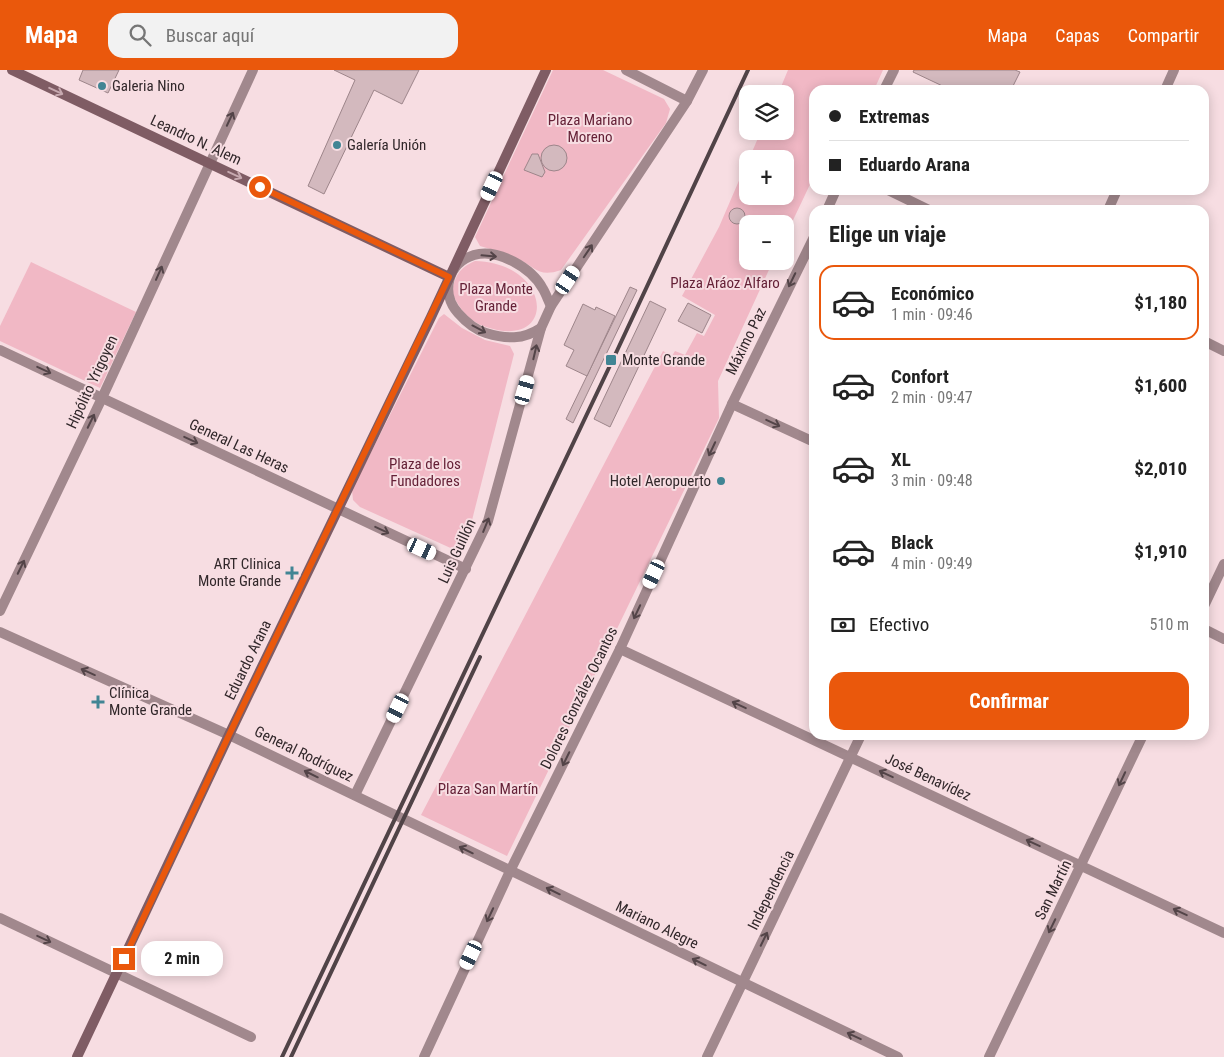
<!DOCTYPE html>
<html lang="es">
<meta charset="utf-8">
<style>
body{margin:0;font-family:"Roboto Condensed",sans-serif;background:#f2f2f2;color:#222;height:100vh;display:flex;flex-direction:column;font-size:19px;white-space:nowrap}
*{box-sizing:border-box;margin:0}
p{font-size:16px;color:#767676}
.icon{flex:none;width:28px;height:28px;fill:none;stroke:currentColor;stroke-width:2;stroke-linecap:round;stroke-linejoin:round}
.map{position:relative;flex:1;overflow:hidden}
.sheet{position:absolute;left:809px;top:135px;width:400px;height:535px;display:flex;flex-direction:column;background:#fff;border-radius:15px;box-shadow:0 2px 12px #0003}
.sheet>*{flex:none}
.guide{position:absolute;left:809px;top:15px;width:400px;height:110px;border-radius:15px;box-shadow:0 2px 12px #0003;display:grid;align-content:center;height:110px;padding:0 20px;background:#fff}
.buttons{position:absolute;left:739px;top:15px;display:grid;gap:10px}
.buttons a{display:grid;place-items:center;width:55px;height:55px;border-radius:10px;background:#fff;box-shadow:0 2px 12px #0003;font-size:25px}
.end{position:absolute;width:22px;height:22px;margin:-11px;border:6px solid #ea580c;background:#fff;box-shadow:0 0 0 2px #fff}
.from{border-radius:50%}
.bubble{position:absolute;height:35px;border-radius:15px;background:#fff;box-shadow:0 2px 12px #0003;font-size:16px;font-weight:700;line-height:35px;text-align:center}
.car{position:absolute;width:15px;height:30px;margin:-15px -8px;border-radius:6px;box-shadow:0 0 4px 1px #0007;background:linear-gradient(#fff 24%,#345 0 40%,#fff 0 76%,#345 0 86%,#fff 0)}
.guide b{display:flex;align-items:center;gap:18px;height:48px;font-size:19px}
.guide b+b{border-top:1px solid #e0e0e0}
.guide i{width:12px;height:12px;background:#222}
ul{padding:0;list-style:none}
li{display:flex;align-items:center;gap:15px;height:75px;margin:0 10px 8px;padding:0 10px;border:2px solid transparent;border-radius:15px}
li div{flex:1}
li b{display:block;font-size:19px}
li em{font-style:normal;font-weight:700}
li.selected{border-color:#ea580c}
li>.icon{width:45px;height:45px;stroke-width:1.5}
h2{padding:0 20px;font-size:22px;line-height:60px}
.pay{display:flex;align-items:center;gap:12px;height:55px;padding:0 20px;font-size:19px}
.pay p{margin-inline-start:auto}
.button{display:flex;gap:10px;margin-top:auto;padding:10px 20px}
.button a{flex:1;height:58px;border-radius:15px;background:#ea580c;color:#fff;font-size:20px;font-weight:700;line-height:58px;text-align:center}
header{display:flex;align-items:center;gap:30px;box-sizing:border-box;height:70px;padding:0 25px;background:#ea580c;color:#fff}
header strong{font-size:24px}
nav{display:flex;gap:28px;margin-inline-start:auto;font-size:18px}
.search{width:350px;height:45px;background:#f2f2f2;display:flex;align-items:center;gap:12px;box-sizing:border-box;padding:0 18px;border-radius:15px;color:#767676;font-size:19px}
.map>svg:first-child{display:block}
.green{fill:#f1b8c5}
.building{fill:#d3b9be;stroke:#9d858a}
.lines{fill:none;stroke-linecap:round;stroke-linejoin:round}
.minor{stroke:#a1888d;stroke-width:10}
.tertiary{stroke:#a1888d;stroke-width:10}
.secondary{stroke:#7f5c64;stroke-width:10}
.rail{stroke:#504347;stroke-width:4}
.oneway{stroke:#c7a9b0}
.oneway2{stroke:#534448}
.route{stroke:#ea580c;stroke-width:6}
.poi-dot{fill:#418594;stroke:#f7dde2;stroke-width:2}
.labels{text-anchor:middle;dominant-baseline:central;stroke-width:4;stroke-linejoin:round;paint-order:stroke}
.poi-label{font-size:15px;fill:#31272a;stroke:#f7dde2;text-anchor:start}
.park-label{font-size:15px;fill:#652137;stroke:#f7dde2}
.street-label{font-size:15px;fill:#31272a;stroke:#f7dde2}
</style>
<header>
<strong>Mapa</strong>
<div class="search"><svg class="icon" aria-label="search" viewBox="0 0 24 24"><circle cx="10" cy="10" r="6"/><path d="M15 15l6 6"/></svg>Buscar aquí</div>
<nav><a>Mapa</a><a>Capas</a><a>Compartir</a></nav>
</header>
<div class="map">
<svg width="1224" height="987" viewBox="0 0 1224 987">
<rect width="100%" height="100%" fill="#f7dde2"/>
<g class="green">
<path d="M553,0H603L664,29L670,39L666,53L561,200C538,208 536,197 518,189C505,183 493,180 480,176L475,167Z"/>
<polygon points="788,0 883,0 874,20 814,20 814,106 785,167 785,154 748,154 748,191 773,191 718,311 719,348 507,786 421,745 663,281 672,286 675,281 685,285 697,263 704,266 715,245 682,226 719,157 747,92 748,126 785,126 785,89 749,89 761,61 785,61 785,24 778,24"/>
<path d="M475,191C553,193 558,281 486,257C470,252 458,238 452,222C455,206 459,198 475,191Z"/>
<polygon points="31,192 136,242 100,318 0,271 0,256"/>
<polygon points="444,244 462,258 485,270 510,276 514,284 466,474 462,479 455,480 360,437 353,430 352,420 439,248"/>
</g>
<g class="building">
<polygon points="83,0 119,0 108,23 79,10"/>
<polygon points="334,0 419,0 402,34 374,20 324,124 308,116 355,10"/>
<polygon points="914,0 1015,0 1020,2 1011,20 951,20 913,2"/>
<circle cx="554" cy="88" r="13"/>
<polygon points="532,84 538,84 545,102 542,107 524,100"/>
<circle cx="737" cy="146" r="8"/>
<polygon points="630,217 637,220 573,353 566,349"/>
<polygon points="650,231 666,239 610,357 594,349"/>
<polygon points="688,233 711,245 702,263 678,251"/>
<polygon points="583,234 595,240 596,237 615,246 587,306 566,296 574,280 564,275"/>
</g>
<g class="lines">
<g class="minor">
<polyline points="626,0 687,31"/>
<polyline points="1165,20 1174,0"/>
<polyline points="888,120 929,140"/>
<polyline points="1108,140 1117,120"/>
<path d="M541,258C523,270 506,269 486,263C476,260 465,251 458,243C440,223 448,193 474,185C498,178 532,198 543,219C546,224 548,230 551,236"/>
<polyline points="1204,271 1224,281"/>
<polyline points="0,280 466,499"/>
<polyline points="0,541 102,328 253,0"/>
<polyline points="620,579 1224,863"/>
<polyline points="355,725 488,451 541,258 551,236 687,31 703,0"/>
<polyline points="0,848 251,967"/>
<polyline points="707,987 861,665"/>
</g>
<g class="tertiary">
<polyline points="884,20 894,0"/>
<polyline points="827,140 836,120"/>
<polyline points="732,334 814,372"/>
<polyline points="1204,536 1224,494"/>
<polyline points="1204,559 1224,569"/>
<polyline points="0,562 229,665 898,987"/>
<polyline points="424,987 510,801 620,579 732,334 814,167"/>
<polyline points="989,987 1143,665"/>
</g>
<g class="secondary">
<polyline points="12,0 449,207"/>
<polyline points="77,987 229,665 431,247 546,0"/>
</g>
<g class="rail">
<polyline points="282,987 615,285 748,0"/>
<polyline points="291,987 480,587"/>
</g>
</g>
<defs><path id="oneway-shaft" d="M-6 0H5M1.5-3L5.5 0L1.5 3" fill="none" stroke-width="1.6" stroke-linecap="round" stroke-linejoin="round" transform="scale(1.25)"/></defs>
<g class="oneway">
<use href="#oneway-shaft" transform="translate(56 21) rotate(25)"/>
<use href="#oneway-shaft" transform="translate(235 105) rotate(25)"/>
</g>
<g class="oneway2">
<use href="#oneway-shaft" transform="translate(230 49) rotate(-65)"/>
<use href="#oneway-shaft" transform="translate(588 181) rotate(-56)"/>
<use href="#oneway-shaft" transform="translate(489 186) rotate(5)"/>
<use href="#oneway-shaft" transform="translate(159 203) rotate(-66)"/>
<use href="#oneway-shaft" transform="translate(792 210) rotate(116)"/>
<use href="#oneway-shaft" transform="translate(479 259) rotate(28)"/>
<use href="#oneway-shaft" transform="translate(535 282) rotate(-77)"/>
<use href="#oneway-shaft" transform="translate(44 300) rotate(25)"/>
<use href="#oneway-shaft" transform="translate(91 351) rotate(-64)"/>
<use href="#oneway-shaft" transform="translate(773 353) rotate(25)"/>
<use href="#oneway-shaft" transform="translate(191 370) rotate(25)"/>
<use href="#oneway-shaft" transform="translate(712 379) rotate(115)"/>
<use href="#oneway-shaft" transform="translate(486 455) rotate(-68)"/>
<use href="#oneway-shaft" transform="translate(382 460) rotate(25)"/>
<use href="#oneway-shaft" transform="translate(21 497) rotate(-64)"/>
<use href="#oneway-shaft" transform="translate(637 542) rotate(115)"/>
<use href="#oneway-shaft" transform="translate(88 602) rotate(-156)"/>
<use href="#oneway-shaft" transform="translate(739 635) rotate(-155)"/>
<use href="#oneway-shaft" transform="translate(566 689) rotate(116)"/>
<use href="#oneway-shaft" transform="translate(311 704) rotate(-154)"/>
<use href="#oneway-shaft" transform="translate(886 704) rotate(-155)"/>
<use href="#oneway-shaft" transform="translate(1122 709) rotate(115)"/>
<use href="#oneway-shaft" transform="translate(1033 773) rotate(-155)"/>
<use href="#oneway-shaft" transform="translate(466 780) rotate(-154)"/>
<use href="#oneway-shaft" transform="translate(553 821) rotate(-154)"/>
<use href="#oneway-shaft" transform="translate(1180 842) rotate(-155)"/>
<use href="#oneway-shaft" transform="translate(490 845) rotate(115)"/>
<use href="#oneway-shaft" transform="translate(1052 856) rotate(116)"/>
<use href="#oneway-shaft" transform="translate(44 869) rotate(25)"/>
<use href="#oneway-shaft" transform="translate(764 869) rotate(-64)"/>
<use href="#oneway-shaft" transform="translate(699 892) rotate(-154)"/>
<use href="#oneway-shaft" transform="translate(854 966) rotate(-155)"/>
</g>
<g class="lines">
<polyline class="route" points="124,889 229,665 449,207 260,117"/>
</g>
<g class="poi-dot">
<circle cx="102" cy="16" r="5"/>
<circle cx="337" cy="75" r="5"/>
<rect x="605" y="284" width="12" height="12" rx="2.5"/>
<circle cx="721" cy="411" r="5"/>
<path d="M289.5 495.5h5v5h5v5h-5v5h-5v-5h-5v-5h5z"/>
<path d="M95.5 624.5h5v5h5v5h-5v5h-5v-5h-5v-5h5z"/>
</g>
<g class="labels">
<g class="poi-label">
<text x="112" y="16">Galeria Nino</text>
<text x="347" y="75">Galería Unión</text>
<text x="622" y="290">Monte Grande</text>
<text x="711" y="411" text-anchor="end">Hotel Aeropuerto</text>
<text x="281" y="494" text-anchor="end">ART Clinica<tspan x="281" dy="17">Monte Grande</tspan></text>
<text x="109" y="623">Clínica<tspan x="109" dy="17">Monte Grande</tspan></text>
</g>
<g class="park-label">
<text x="590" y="50">Plaza Mariano<tspan x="590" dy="17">Moreno</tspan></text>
<text x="725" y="213">Plaza Aráoz Alfaro</text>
<text x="496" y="219">Plaza Monte<tspan x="496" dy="17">Grande</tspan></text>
<text x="425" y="394">Plaza de los<tspan x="425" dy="17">Fundadores</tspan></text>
<text x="488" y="719">Plaza San Martín</text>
</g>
<g class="street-label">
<text transform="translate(196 70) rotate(25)">Leandro N. Alem</text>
<text transform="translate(746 271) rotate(-64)">Máximo Paz</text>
<text transform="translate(92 312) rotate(-65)">Hipólito Yrigoyen</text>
<text transform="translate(239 376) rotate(25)">General Las Heras</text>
<text transform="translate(457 481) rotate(-65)">Luis Guillón</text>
<text transform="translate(248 590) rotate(-64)">Eduardo Arana</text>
<text transform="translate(579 628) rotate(-64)">Dolores González Ocantos</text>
<text transform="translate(304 684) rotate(26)">General Rodríguez</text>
<text transform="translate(928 707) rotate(25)">José Benavídez</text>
<text transform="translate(771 820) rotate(-64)">Independencia</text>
<text transform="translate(1053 820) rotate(-64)">San Martín</text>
<text transform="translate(657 855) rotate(26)">Mariano Alegre</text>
</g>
</g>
</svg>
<div class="buttons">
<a><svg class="icon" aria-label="layers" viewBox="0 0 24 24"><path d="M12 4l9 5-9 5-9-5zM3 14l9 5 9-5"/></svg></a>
<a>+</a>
<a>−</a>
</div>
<i class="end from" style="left:260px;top:117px"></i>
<i class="end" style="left:124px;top:889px"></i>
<div class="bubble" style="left:141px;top:871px;width:82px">2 min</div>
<i class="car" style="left:492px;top:116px;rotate:205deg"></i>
<i class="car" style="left:568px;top:210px;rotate:34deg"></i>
<i class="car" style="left:525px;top:320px;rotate:16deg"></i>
<i class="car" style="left:422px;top:479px;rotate:115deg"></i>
<i class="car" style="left:654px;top:504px;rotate:205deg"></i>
<i class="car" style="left:398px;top:638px;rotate:206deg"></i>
<i class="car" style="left:471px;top:885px;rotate:205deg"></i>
<div class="guide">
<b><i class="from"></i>Extremas</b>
<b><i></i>Eduardo Arana</b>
</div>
<section class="sheet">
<h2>Elige un viaje</h2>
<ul>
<li class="selected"><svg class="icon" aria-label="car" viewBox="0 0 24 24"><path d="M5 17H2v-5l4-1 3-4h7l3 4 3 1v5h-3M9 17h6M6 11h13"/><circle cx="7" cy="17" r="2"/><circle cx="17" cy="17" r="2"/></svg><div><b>Económico</b><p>1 min · 09:46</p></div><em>$1,180</em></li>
<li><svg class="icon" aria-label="car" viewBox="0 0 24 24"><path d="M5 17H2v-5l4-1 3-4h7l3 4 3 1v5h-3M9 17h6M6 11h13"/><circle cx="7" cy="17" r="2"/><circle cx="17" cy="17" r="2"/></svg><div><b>Confort</b><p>2 min · 09:47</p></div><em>$1,600</em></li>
<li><svg class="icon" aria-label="car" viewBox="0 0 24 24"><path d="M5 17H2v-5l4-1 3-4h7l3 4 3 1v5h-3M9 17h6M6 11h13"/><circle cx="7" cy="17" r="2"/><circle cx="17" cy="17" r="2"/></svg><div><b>XL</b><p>3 min · 09:48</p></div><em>$2,010</em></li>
<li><svg class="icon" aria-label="car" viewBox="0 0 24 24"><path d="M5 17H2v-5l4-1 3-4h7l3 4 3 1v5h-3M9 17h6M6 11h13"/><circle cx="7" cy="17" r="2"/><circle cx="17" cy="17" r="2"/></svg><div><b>Black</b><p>4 min · 09:49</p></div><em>$1,910</em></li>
</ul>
<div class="pay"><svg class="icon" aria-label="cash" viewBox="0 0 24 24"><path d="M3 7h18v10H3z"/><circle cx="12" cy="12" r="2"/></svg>Efectivo<p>510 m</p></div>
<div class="button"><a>Confirmar</a></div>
</section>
</div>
